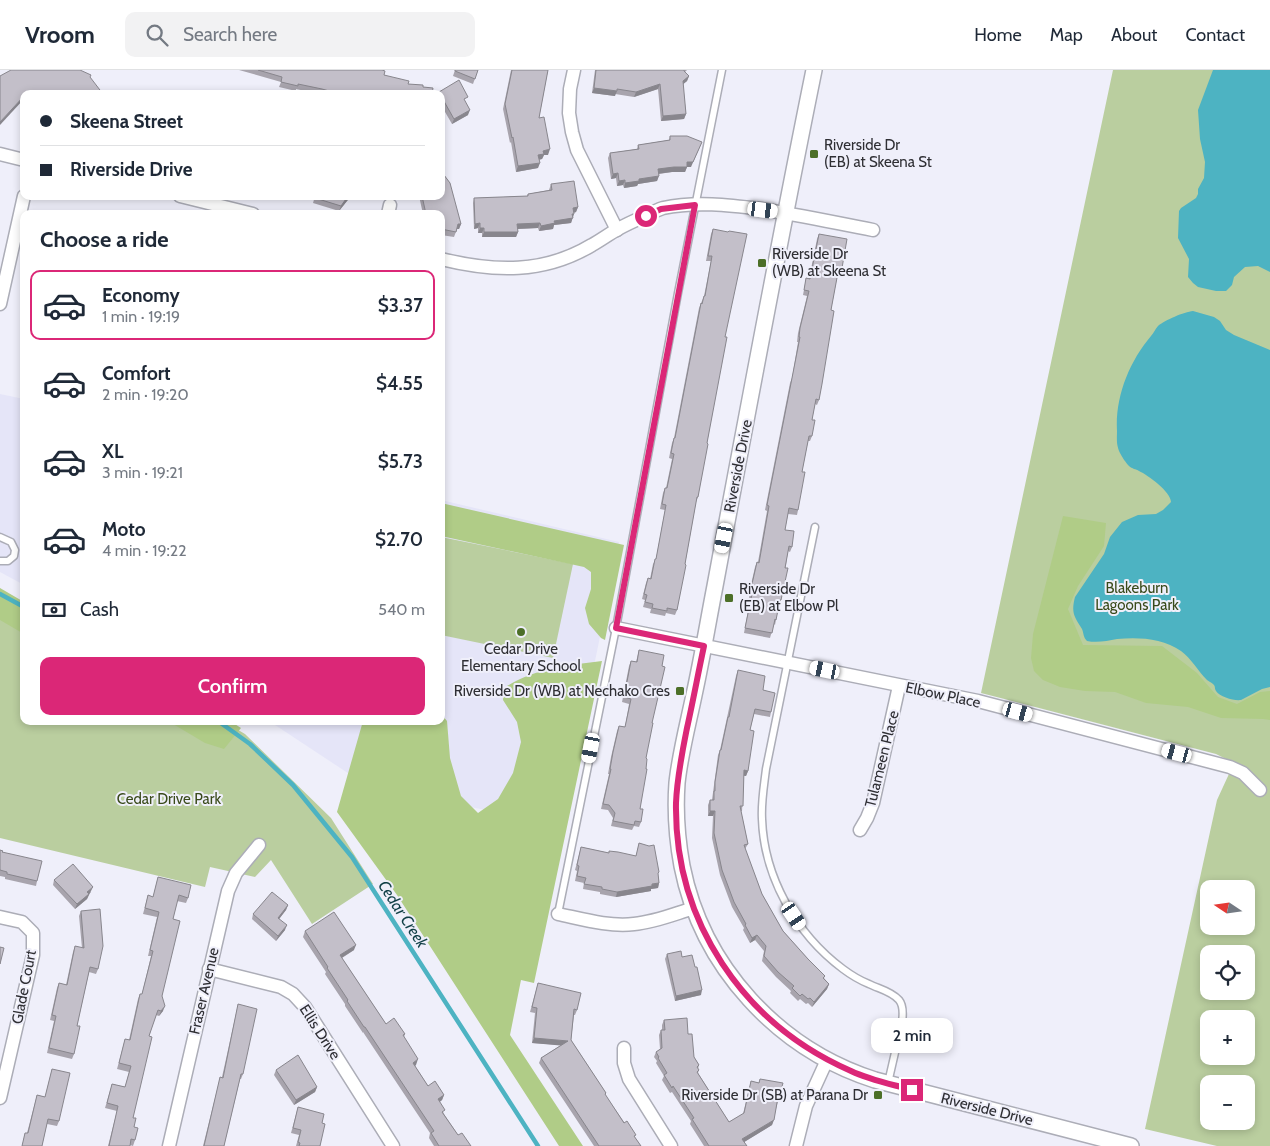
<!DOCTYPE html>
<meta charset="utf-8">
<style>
body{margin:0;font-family:Cabin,sans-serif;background:#f2f2f3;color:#1f2937;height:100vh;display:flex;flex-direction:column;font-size:19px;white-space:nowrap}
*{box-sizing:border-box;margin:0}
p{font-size:16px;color:#747a83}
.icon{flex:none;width:28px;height:28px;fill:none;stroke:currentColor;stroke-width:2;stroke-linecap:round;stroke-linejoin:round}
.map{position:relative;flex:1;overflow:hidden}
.side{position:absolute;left:20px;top:140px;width:425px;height:515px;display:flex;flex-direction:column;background:#fff;border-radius:10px;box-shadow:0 2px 8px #0003}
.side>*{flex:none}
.hud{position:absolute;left:20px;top:20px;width:425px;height:110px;border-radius:10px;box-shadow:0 2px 8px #0003;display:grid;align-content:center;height:110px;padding:0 20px;background:#fff}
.needle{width:32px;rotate:283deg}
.controls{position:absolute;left:1200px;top:810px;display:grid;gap:10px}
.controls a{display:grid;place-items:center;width:55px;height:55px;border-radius:10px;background:#fff;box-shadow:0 2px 8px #0003;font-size:25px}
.end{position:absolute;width:22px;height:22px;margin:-11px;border:6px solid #db2777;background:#fff;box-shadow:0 0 0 2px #fff}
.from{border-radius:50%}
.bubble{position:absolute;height:35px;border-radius:10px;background:#fff;box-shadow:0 2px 8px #0003;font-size:16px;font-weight:600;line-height:35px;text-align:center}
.car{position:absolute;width:15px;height:30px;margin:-15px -8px;border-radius:6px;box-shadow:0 0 4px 1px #0007;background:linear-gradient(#fff 24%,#345 0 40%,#fff 0 76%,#345 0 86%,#fff 0)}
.hud b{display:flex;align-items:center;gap:18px;height:48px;font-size:19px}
.hud b+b{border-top:1px solid #e0e1e3}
.hud i{width:12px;height:12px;background:#1f2937}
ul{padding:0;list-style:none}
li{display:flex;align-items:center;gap:15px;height:70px;margin:0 10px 8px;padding:0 10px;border:2px solid transparent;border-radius:10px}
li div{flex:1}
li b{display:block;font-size:19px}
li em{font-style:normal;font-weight:600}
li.selected{border-color:#db2777}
li>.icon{width:45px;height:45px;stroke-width:1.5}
h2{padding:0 20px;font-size:22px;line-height:60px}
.pay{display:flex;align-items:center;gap:12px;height:55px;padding:0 20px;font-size:19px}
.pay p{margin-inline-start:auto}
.cta{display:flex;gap:10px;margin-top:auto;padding:10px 20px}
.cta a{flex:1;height:58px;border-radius:10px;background:#db2777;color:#fff;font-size:20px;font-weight:600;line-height:58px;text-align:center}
header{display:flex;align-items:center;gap:30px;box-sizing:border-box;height:70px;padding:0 25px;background:#fff;border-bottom:1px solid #e0e1e3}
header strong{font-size:24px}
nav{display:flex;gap:28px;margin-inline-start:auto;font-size:18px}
.search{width:350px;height:45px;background:#f2f2f3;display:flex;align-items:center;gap:12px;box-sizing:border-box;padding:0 18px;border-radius:10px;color:#747a83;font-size:19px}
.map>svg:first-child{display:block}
.built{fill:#e5e5f8}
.green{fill:#bace9f;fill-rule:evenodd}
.forest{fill:#b0cc87}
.water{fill:#4db3c2}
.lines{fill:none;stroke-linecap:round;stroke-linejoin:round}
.stream{stroke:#4db3c2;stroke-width:4.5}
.service-casing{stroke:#acadb7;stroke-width:9}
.minor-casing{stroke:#acadb7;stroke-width:15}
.tertiary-casing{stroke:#acadb7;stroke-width:18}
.service{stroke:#fff;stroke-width:6}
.minor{stroke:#fff;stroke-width:12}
.tertiary{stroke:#fff;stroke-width:15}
.wall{fill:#a8a4ad}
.shaded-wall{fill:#88868d}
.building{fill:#c3bfc9;stroke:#88868d}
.route{stroke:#db2777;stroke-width:6}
.poi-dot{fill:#4c6f28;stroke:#efeffa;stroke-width:2}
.labels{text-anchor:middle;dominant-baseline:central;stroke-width:4;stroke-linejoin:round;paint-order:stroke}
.poi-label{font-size:15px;fill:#2f2f34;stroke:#efeffa;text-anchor:start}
.street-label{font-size:15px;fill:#2f2f34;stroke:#efeffa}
.park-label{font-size:15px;fill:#394a1a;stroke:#efeffa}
.water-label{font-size:16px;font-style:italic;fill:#103f46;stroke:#efeffa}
</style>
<header>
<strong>Vroom</strong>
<div class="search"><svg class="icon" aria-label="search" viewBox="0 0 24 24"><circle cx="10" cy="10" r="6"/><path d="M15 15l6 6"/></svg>Search here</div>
<nav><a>Home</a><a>Map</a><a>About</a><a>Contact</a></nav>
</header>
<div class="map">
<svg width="1270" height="1076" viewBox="0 0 1270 1076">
<rect width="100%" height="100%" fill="#efeffa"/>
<g class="built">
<polygon points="0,324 24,329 24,515 0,502"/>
<polygon points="441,430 619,472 562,755 369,717 269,651 441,651"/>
</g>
<g class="green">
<path d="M1113,0H1270V1076H1217L1145,1059L1217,730L1234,693L1216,684L981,623ZM1209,819H1246V856H1209ZM1209,884H1246V921H1209ZM1209,949H1246V986H1209ZM1209,1014H1246V1051H1209Z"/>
<polygon points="441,467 573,494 553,588 441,565"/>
<polygon points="0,522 24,536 24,651 223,651 245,664 331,748 373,814 312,854 271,790 255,807 210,797 205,817 0,768"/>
</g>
<g class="forest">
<polygon points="441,433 624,475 605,570 601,568 589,554 585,538 591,519 591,502 584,497 441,466"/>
<polygon points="1063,446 1106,453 1104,476 1078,516 1068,539 1083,575 1162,576 1197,603 1218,627 1237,634 1260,622 1270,621 1270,650 1263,649 1221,648 1188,637 1146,633 1115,622 1085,621 1060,617 1043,610 1034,601 1031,588 1033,564"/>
<polygon points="0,518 24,532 24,564 0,550"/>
<path d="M602,591L534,913L521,910L510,965L583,1076H559L397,825L337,742L363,651H441V644L447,651L450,688L461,726L478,743L498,729L513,703L521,672L517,652L503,630L504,618C532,599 569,595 602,591Z"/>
<polygon points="168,651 230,651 241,658 224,679 205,673"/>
</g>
<g class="water">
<polygon points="1213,0 1270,0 1270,202 1258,196 1245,197 1234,207 1232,215 1226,221 1216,221 1198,217 1193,213 1188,207 1189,189 1178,168 1179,141 1181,138 1196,128 1198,124 1198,119 1204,108 1205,92 1200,69 1198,40"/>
<path d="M1193,241L1214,247L1220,251L1226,260L1234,265L1270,280V617L1262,619L1241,630C1234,631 1220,627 1216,621C1214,617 1216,617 1213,614C1211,612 1208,611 1207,610C1198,601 1191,588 1181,581C1163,568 1138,567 1117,569C1107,571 1097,573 1087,571C1083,567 1084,564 1082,559C1074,546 1071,543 1075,527L1104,484L1110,467L1122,452L1138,445L1156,444L1163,440L1171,432C1171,422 1148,405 1139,401C1136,399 1132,399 1129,396C1126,393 1122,387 1120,383C1116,374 1117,370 1117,361C1115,327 1129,292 1151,266C1154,263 1155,259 1158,256C1165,250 1184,242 1193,241Z"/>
</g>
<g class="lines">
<g class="stream">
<polyline points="0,524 24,537"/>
<polyline points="218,651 250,674 293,715 352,787 538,1076"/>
</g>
<g class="service-casing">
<g id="service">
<path d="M815,457L766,699C764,716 761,732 762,749C764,807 796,864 843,899C851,905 859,910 869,914C879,919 891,921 899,930C904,936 903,945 902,952L888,1013"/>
<polyline points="0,467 11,472 15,480 14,486 8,491 0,491"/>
<polyline points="558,844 616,558 678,223 722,0"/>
</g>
</g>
<g class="minor-casing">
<g id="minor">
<polyline points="574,0 570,19 569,43 572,62 577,80 617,160"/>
<polyline points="0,84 24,90"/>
<polyline points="180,126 253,144"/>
<polyline points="388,144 390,135"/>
<path d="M441,189C494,202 544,204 592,175C601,170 609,164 618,159C627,154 636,150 645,146C651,143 657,140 663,138C695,131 729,135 761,139C799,145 836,153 873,160"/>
<polyline points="0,234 24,126"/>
<polyline points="616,558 978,631 1230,697 1243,703 1260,720"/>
<polyline points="860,760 867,748 873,733 899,616"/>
<path d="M558,844C582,849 609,857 634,854C655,852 674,844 694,838"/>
<polyline points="0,847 22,852 33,863 33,885 0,1028"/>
<polyline points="209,899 281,917 293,924 305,937 393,1076"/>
<polyline points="624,978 624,993 629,1009 671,1076"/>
<polyline points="169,1076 228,821 236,803 259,775"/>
<polyline points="796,1076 806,1036 827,990"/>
</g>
</g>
<g class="tertiary-casing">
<path id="tertiary" d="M814,0C779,172 747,344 715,516C708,552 702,589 694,625C688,654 680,684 677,713C675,741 677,769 682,796C702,897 778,979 875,1010L1131,1076"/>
</g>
<use href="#service" class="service"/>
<use href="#minor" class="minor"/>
<use href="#tertiary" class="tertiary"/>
</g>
<g class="wall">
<polygon points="239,0 382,0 384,5 408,14 423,17 432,24 319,24 296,19 296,21 279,17 281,12"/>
<polygon points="455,0 478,0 473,14 453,6"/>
<polygon points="511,0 548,0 539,48 548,85 544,85 542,89 539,90 538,98 516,102 511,72 510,73 503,39"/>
<polygon points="595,0 687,0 685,2 689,6 687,11 683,14 686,44 684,49 661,51 658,19 634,27 615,24 615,26 592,23"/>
<polygon points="439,22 466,32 465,32 468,45 452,54 441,35 441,24 438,24"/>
<polygon points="670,66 691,97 687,97 685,102 672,102 659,104 657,111 638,114 637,116 624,118 623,115 617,116 616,108 611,109 608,88 610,83 637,79 638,75 669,70"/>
<polygon points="551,114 578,137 576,142 574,143 571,153 554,155 553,159 539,161 538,158 517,159 518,162 516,167 482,167 482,163 478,163 478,158 474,159 473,133 474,128 527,126 528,124 549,120"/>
<polygon points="315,126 351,126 339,141 313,133"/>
<polygon points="419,126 441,126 461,154 459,159 457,159 454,167 441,165 441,144 423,144"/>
<polygon points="713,159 725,267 698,427 696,432 677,540 675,545 666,543 665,546 650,543 651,539 643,537 645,530 642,529 646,513 648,508 650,509 653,494 656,489 665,440 660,439 663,423 665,418 666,418 672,389 669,388 672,373 674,368 699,238 704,226 711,191 706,191 711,164"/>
<polygon points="819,164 842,198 840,203 838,202 831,240 819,330 817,335 815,334 812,350 812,366 810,371 808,371 802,402 798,440 797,445 788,444 785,460 792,477 790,482 788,481 781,530 779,535 775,555 774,554 770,568 744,563 750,529 749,529 750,519 755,497 757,492 758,492 767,441 765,440 790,313 792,308 798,272 797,272 798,263 807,226 803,225 805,214 806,208 809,209 817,169"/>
<polygon points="639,580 652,653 646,688 640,739 641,752 639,757 634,756 632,760 611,756 613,748 608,740 601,739 609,704 608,704 611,687 617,661 619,656 625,657 629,634 622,632 629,596 631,591 636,592"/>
<polygon points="738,600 763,620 771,642 770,647 754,644 750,660 748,701 746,706 744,706 742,741 741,741 748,774 745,779 762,824 783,861 808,889 825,906 824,908 829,914 827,919 812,937 808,933 806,934 800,929 798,931 790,923 791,921 776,907 762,891 764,881 755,870 750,873 743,860 744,858 732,837 720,805 712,768 713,746 708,746 708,735 710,730 712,730 718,685 720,680 736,606"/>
<polygon points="639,773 658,805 659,813 658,818 651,819 651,821 616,827 600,824 600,822 583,819 584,813 575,811 577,801 575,800 581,777 609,783 636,786"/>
<polygon points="0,780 37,811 36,816 5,809 5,807 0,806"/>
<polygon points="158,807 188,828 186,833 177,831 173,849 162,926 163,941 159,946 156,945 149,966 133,1048 135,1070 133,1076 130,1075 130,1076 108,1076 117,1041 105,1038 112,1014 125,1017 129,1002 117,999 125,969 129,970 138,929 140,924 142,924 151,886 148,886 157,847 143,844 148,825 153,827"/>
<polygon points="54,810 91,822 89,824 87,829 75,839 53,815"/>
<polygon points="288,835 286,840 279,849 285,860 276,871 252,849 253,844"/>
<polygon points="81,841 98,899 96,904 89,902 77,956 74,984 72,989 47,983 54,951 50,950 57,918 59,913 66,915 73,882 75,876 82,878 79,846"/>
<polygon points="305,861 354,880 342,888 386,954 405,964 404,967 416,995 415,996 428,1016 444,1025 442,1030 439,1032 444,1044 458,1065 471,1076 434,1076 429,1068 430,1063 363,962 363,963 345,936 345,934 325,904 326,902 303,867"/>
<polygon points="667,884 682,887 695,897 701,925 675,931 665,889"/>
<polygon points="538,913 577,940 575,945 574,945 571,970 606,1023 605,1025 641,1076 594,1076 539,993 541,988 561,975 532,973 535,943 530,942"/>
<polygon points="238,934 243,1004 241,1009 240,1009 224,1076 203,1076 219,1012 220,1007 222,1007 237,939"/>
<polygon points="664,950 688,964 694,987 699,995 698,999 699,1000 698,1003 729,1052 743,1044 751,1011 759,1013 760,1009 779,1027 772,1055 744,1072 747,1076 704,1076 690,1054 691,1051 672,1022 670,1023 662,1010 664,1006 656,993 657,991 654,987 656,982 660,979 659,965 661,960 662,960 662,955"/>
<polygon points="52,999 59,1051 57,1056 47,1054 42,1076 22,1076 25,1063 27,1063 37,1025 45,1027"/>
<polygon points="276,1000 317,1017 315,1022 294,1035 274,1005"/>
<polygon points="298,1037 322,1053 320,1076 296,1076 299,1065 291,1063"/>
</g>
<g class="shaded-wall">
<polygon points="689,6 687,11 681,16 683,11"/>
<polygon points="660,14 658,19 634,27 636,22"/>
<polygon points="594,18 617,21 615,26 592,23"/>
<polygon points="24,26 24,29 0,55 0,52"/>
<polygon points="470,40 468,45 452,54 454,49"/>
<polygon points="686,44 684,49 661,51 663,46"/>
<polygon points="702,72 691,97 687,97 685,102 672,102 656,104 658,99 687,92"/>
<polygon points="550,79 548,85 544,85 542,89 536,90 538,85 543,81"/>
<polygon points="540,93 538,98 516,102 518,96"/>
<polygon points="618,103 616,108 611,109 613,104"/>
<polygon points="659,106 657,111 638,114 637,116 624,118 625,113 639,109"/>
<polygon points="625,110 623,115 617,116 619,111"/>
<polygon points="348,126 351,126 339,141 341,136"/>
<polygon points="578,137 576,142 572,143 573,138"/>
<polygon points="572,144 574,144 571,153 554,155 553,159 539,161 541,156"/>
<polygon points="480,153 478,158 474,159 475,154"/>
<polygon points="540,153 538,158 516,159 517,154"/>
<polygon points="458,154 461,154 459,159 456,159"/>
<polygon points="480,158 484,158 482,163 478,163"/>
<polygon points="484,162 518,162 516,167 482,167"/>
<polygon points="744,700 748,701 746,706 742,705"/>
<polygon points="710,741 715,741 713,746 708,746"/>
<polygon points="659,813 658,818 651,819 651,821 616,827 617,822"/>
<polygon points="93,817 87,829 75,839 77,834 87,822"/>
<polygon points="288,835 286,840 276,853 278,848"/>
<polygon points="287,855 285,860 276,871 278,866"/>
<polygon points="757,865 755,870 750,873 752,868"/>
<polygon points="356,875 354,880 338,890 340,885"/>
<polygon points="829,914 827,919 812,937 814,932"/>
<polygon points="702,920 701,925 675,931 676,926"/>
<polygon points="165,936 163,941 159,946 161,941"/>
<polygon points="534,968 568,971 566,976 532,973"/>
<polygon points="418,989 416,995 411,998 413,993"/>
<polygon points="317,1017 315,1022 294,1035 296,1030"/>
<polygon points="444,1025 442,1030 436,1035 438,1029"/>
<polygon points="774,1050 772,1055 741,1074 742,1069"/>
</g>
<g class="building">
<polygon points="11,0 80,0 91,5 90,7 103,24 26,23 24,24 24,26 0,52 0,6"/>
<polygon points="258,0 382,0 385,1 384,5 409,11 408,14 423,15 423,17 433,18 432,24 366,24 354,21 353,24 340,24 322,19 298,14 298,16 281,12 282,7"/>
<polygon points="455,0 478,0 475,9 455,1"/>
<polygon points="512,0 548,0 539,48 544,47 550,79 543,81 544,84 538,85 540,93 518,96 513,67 512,68 505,34"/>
<polygon points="596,0 684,0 684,1 689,6 683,11 686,44 663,46 660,14 636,22 617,19 617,21 594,18"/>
<polygon points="459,10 468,27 464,29 470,40 454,49 441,26 441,24 440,24 439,22"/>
<polygon points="670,66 687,66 702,72 693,92 687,92 687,97 674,97 658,99 659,106 639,109 639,111 625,113 625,110 619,111 618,103 613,104 610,83 639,79 638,75 670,70"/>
<polygon points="441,101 450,113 461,154 458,154 456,162 441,159 441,144 426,144 422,126 441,126"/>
<polygon points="574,111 578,137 573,138 574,144 572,144 573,148 554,151 555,153 541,156 540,153 517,154 518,162 484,162 484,158 480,158 480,153 475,154 474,128 528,126 528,124 552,120 551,114"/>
<polygon points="315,126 348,126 341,136 315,128"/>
<polygon points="713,159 728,162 729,161 747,164 725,267 727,267 707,373 708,374 698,427 697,427 685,494 686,495 677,540 667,538 667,541 652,538 653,534 645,532 647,525 644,524 648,508 651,509 655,489 656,489 666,435 662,434 665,418 667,418 674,384 671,383 674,368 675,368 701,233 702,234 704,226 705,226 712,186 708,186"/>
<polygon points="819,164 847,169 842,198 839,197 831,240 834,241 822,314 819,330 816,329 812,350 815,350 812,366 809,366 802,402 805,402 798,440 789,438 785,460 794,461 792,477 789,476 785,498 788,498 781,530 780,530 776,550 775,549 772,563 745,558 752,524 751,524 752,514 757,492 759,493 769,436 767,435 792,308 800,267 799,267 800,258 809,221 804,220 806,208 810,209"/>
<polygon points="639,580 664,585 662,596 665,597 652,653 653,653 646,688 647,689 646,699 647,699 640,739 643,739 641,752 635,751 634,755 613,751 615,743 609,735 603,734 611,699 610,699 613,682 619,656 625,657 631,629 624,627 631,591 637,592"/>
<polygon points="738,600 765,606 763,620 775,623 771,642 755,639 750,660 754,661 748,701 744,700 743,736 740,736 748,774 744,775 762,824 783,861 808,889 825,906 823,908 829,914 814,932 810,928 808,929 802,924 800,926 792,918 794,916 778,902 764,886 766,876 757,865 752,868 745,855 746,854 734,832 722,800 714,763 715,741 710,741 710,730 714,730 714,721 715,721 715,712 720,680 721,680 728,647 729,647"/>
<polygon points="639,773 649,776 654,775 659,802 658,803 659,813 652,814 652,816 617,822 602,819 602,817 584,814 586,808 577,806 579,796 577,795 581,777 609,783 609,781 618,782 636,786"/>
<polygon points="0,780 3,781 2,782 42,791 37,811 7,804 7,802 0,800"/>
<polygon points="73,794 93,817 87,822 89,824 77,834 54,810"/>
<polygon points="158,807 191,815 188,828 179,825 173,849 180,851 162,926 165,936 161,941 158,940 149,966 152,967 133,1048 136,1048 134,1057 138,1058 135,1070 131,1069 130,1076 109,1076 118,1036 107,1033 112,1014 125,1017 131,996 119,993 125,969 130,970 140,924 142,924 153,881 150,880 159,842 145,838 148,825 153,827"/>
<polygon points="272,822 288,835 278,848 287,855 278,866 253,844"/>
<polygon points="100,839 103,876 98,899 90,897 77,956 80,956 74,984 49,978 56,946 52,945 59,913 67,915 75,876 84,878 81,841"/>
<polygon points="334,842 356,875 340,885 386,954 394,948 405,964 403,965 418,989 413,993 428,1016 435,1011 444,1025 438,1029 445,1040 442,1042 458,1065 462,1063 471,1076 439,1076 431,1063 434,1061 365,957 364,957 347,931 348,930 327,898 328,897 305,861"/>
<polygon points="0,877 4,878 0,894"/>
<polygon points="681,881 682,887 692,885 695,897 697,897 702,920 676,926 667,884"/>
<polygon points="538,913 581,923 577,940 574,939 571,970 606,1023 605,1024 624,1053 627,1051 636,1065 634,1066 641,1076 599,1076 541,988 568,971 534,968 537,938 532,937"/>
<polygon points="238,934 257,939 243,1004 241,1004 224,1076 204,1076 220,1007 223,1008"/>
<polygon points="687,948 688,964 692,964 694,987 699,995 697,997 699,1000 697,1002 729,1052 744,1043 751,1011 759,1013 760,1009 783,1013 779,1027 778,1027 774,1050 742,1069 747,1076 709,1076 692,1049 694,1048 673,1016 672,1018 664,1005 667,1003 658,988 659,987 656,982 662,978 661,960 665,960 664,950"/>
<polygon points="298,985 317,1017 296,1030 276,1000"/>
<polygon points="52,999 70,1003 59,1051 48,1049 42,1076 22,1076 25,1063 28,1063 37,1025 45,1027"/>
<polygon points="298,1037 324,1044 322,1053 325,1054 320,1076 299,1076 300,1073 298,1072 301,1060 293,1058"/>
</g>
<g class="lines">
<path class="route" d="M646,146L661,139L695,135L616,558L704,576C698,604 693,631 687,658C682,683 677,707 676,733C674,851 743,954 851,1001C870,1010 891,1014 912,1020"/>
</g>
<g class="poi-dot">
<rect x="809" y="79" width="10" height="10" rx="2.5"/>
<rect x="757" y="188" width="10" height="10" rx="2.5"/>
<rect x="724" y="523" width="10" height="10" rx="2.5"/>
<circle cx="521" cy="562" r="5"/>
<rect x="675" y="616" width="10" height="10" rx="2.5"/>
<rect x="873" y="1020" width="10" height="10" rx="2.5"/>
</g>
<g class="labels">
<g class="poi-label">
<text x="824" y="75">Riverside Dr<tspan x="824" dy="17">(EB) at Skeena St</tspan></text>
<text x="772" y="184">Riverside Dr<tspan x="772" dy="17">(WB) at Skeena St</tspan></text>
<text x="739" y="519">Riverside Dr<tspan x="739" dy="17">(EB) at Elbow Pl</tspan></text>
<text x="521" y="579" text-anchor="middle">Cedar Drive<tspan x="521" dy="17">Elementary School</tspan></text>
<text x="670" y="621" text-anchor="end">Riverside Dr (WB) at Nechako Cres</text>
<text x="868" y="1025" text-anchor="end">Riverside Dr (SB) at Parana Dr</text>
</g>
<g class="street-label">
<text transform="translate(738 396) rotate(-79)">Riverside Drive</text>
<text transform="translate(943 625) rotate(12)">Elbow Place</text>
<text transform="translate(882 689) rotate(-76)">Tulameen Place</text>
<text transform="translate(24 917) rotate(-79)">Glade Court</text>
<text transform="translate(204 921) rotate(-77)">Fraser Avenue</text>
<text transform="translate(320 962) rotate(57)">Ellis Drive</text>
<text transform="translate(987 1039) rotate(14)">Riverside Drive</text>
</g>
<g class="park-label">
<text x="1137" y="518">Blakeburn<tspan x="1137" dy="17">Lagoons Park</tspan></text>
<text x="169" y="729">Cedar Drive Park</text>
</g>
<g class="water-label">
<text transform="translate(403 844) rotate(57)">Cedar Creek</text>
</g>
</g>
</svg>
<div class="controls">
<a><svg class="needle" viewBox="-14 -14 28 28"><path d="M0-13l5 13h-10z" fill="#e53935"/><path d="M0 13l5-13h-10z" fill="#747a83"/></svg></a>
<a><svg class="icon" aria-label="locate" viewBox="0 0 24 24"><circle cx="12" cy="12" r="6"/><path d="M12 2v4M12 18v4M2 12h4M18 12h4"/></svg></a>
<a>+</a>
<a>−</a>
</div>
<i class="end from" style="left:646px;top:146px"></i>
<i class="end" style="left:912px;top:1020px"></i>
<div class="bubble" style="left:871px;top:948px;width:82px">2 min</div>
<i class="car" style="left:763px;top:140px;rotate:97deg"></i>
<i class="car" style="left:724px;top:468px;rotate:191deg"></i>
<i class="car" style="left:825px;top:600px;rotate:282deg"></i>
<i class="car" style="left:1018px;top:642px;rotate:105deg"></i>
<i class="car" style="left:591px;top:678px;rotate:191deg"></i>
<i class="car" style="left:1177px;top:683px;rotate:285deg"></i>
<i class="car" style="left:794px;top:846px;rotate:146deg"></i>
<div class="hud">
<b><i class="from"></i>Skeena Street</b>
<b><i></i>Riverside Drive</b>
</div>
<section class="side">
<h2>Choose a ride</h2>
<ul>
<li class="selected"><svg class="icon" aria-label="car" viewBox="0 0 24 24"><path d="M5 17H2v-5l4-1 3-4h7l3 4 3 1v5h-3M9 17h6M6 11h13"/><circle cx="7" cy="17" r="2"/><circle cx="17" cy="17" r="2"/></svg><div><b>Economy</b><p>1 min · 19:19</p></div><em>$3.37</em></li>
<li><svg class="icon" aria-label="car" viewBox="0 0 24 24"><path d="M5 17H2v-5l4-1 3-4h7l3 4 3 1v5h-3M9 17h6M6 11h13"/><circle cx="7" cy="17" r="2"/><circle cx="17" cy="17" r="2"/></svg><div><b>Comfort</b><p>2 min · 19:20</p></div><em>$4.55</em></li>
<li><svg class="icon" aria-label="car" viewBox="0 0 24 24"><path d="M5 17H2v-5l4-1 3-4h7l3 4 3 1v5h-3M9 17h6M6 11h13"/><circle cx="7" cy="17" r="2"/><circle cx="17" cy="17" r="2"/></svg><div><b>XL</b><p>3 min · 19:21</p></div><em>$5.73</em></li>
<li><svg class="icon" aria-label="car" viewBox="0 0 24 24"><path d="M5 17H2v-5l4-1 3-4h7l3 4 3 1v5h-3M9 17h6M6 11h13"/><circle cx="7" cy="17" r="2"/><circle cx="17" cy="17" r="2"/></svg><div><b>Moto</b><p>4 min · 19:22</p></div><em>$2.70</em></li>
</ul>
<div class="pay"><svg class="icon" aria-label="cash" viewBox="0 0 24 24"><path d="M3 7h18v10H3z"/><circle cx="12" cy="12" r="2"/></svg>Cash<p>540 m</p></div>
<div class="cta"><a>Confirm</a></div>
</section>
</div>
